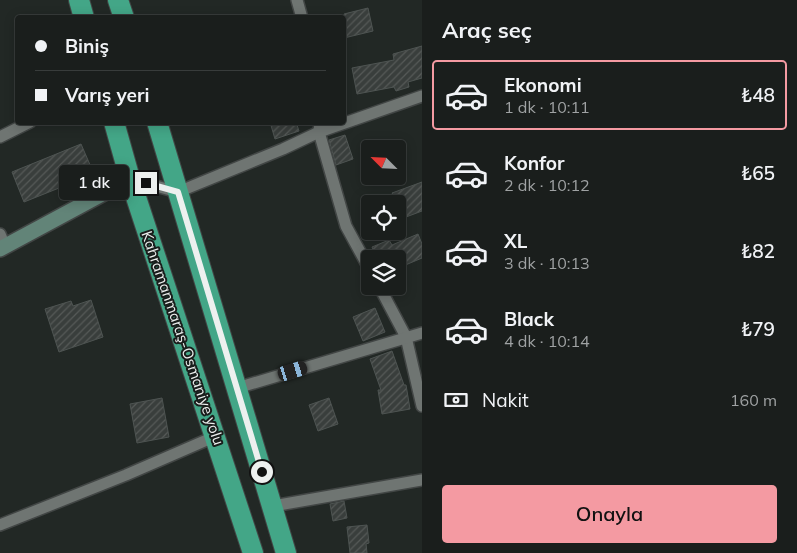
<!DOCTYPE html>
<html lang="tr">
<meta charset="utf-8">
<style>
body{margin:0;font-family:Mulish,sans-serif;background:#232725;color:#f1f3f6;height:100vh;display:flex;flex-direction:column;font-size:19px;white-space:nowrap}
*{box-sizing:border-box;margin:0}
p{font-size:16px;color:#9fa2a3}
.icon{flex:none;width:28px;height:28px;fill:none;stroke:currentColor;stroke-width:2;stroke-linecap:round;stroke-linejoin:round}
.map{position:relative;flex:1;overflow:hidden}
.sheet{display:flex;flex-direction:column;background:#1a1e1c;width:375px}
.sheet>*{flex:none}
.guide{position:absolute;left:15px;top:15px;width:331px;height:110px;border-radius:5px;box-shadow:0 2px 12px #0003,0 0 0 1px #383c3b;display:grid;align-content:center;height:110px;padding:0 20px;background:#1a1e1c}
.needle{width:32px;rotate:294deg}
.tools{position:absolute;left:361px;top:140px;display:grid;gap:10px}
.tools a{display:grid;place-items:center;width:45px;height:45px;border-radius:5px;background:#1a1e1c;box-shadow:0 2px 12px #0003,0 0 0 1px #383c3b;font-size:25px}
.end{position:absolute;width:22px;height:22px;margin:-11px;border:6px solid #edf0ef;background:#111;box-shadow:0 0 0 2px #111}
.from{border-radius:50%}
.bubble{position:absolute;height:35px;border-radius:5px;background:#1a1e1c;box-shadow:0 2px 12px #0003,0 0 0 1px #383c3b;font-size:16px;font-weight:600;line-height:35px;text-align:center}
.car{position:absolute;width:15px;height:30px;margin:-15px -8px;border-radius:6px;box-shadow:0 0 4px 1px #0007;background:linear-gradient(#222 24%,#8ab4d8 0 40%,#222 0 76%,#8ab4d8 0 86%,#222 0)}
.guide b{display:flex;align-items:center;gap:18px;height:48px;font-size:19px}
.guide b+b{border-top:1px solid #383c3b}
.guide i{width:12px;height:12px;background:#f1f3f6}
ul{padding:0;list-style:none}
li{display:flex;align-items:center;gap:15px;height:70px;margin:0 10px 8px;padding:0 10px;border:2px solid transparent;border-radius:5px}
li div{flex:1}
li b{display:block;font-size:19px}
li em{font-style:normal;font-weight:600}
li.active{border-color:#f49aa2}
li>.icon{width:45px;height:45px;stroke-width:1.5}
h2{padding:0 20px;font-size:22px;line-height:60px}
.pay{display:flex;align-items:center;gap:12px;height:55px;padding:0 20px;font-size:19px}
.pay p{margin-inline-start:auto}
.primary-button{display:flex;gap:10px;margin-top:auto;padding:10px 20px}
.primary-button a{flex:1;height:58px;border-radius:5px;background:#f49aa2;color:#111;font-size:20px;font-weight:600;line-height:58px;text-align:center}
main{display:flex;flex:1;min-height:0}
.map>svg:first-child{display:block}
.building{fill:url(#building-hatch);stroke:#4e5452}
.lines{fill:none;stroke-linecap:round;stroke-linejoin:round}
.street-casing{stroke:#424645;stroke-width:14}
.secondary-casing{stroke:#424645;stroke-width:18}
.highway-casing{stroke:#424645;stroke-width:22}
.street{stroke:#6f7572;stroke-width:11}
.secondary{stroke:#628478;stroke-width:15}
.highway{stroke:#43a687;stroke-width:20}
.route{stroke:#edf0ef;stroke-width:6}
.labels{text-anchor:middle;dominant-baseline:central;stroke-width:4;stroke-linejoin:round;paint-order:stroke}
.street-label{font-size:15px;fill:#edf0ef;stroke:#191e1c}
</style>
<main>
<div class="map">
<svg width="422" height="553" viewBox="0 0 422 553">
<defs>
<pattern id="building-hatch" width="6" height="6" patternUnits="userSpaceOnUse" patternTransform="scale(1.25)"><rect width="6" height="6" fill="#393e3c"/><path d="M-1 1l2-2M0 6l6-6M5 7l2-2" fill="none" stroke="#565a58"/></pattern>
</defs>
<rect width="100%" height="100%" fill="#222825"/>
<g class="building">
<polygon points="368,8 373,31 344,38 344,14"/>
<polygon points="422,46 422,78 408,82 409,87 396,91 394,87 357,94 352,68 394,60 393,54"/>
<polygon points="270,122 296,122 299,131 275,139"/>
<polygon points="345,135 353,159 336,165 329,140"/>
<polygon points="81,144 94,174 24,202 12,172"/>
<polygon points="422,182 422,211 398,220 398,204 392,193"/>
<polygon points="418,234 422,244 422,258 403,266 402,264 398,266 398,259 377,259 372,247 389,240 392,245"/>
<polygon points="91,300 103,337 59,352 45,309 71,301 73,306"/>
<polygon points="375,308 385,332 363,341 353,317"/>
<polygon points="392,351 404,385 406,385 410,409 382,414 378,390 381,390 370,359"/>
<polygon points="162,398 169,437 137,443 130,404"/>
<polygon points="329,398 338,424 318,431 309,405"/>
<polygon points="344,501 347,518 333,521 330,504"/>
<polygon points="367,525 369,543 366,544 367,553 350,553 347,527"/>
</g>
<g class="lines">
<g class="street-casing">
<g id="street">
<polyline points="297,0 302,18"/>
<polyline points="320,122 319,132 346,226 370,270"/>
<polyline points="0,137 30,122"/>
<polyline points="130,179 178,192 283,149 319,132 422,96"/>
<polyline points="0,234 5,246"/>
<polyline points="379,286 406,337 422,406"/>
<polyline points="237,388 422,333"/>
<polyline points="273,506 422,480"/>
<polyline points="0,525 126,475 216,436"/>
</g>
</g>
<g class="secondary-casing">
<polyline id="secondary" points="0,249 130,179"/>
</g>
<g class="highway-casing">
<g id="highway">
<polyline points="79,0 84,18"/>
<polyline points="118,0 124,18"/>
<polyline points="114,122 130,179 253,553"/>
<polyline points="157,122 286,553"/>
</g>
</g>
<use href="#street" class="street"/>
<use href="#secondary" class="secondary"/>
<use href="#highway" class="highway"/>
</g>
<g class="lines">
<polyline class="route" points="146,183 178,192 262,472"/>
</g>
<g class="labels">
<g class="street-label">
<text transform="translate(183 338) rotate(71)">Kahramanmaraş-Osmaniye yolu</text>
</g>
</g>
</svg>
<div class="tools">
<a><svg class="needle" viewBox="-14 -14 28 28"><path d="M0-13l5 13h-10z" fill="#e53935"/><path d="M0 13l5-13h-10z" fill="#9fa2a3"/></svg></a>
<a><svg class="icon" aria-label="locate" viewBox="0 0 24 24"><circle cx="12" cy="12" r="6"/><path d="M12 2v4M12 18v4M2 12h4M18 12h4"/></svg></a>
<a><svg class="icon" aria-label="layers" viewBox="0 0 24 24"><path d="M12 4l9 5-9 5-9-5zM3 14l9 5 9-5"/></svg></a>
</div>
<i class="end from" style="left:262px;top:472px"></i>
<i class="end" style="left:146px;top:183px"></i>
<div class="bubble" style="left:59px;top:165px;width:70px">1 dk</div>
<i class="car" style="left:293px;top:371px;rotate:73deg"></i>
<div class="guide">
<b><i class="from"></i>Biniş</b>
<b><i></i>Varış yeri</b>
</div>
</div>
<section class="sheet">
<h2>Araç seç</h2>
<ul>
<li class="active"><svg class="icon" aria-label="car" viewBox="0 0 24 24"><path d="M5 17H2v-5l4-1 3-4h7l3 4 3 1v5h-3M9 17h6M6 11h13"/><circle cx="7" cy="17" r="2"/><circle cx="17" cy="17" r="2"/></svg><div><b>Ekonomi</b><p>1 dk · 10:11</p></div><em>₺48</em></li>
<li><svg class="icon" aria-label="car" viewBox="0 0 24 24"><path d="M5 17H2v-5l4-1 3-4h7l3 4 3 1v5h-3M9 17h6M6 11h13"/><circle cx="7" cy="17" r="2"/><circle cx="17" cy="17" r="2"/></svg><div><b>Konfor</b><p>2 dk · 10:12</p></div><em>₺65</em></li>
<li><svg class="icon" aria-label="car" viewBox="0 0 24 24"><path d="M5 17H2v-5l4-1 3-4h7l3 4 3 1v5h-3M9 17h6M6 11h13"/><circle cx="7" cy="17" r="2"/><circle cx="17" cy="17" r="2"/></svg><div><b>XL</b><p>3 dk · 10:13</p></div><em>₺82</em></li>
<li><svg class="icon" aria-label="car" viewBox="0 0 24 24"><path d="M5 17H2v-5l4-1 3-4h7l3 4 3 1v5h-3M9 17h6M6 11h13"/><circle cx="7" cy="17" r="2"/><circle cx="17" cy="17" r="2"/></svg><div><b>Black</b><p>4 dk · 10:14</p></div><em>₺79</em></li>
</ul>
<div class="pay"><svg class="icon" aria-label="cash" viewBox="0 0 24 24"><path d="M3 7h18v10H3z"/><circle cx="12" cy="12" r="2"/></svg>Nakit<p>160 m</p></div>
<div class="primary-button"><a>Onayla</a></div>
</section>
</main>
